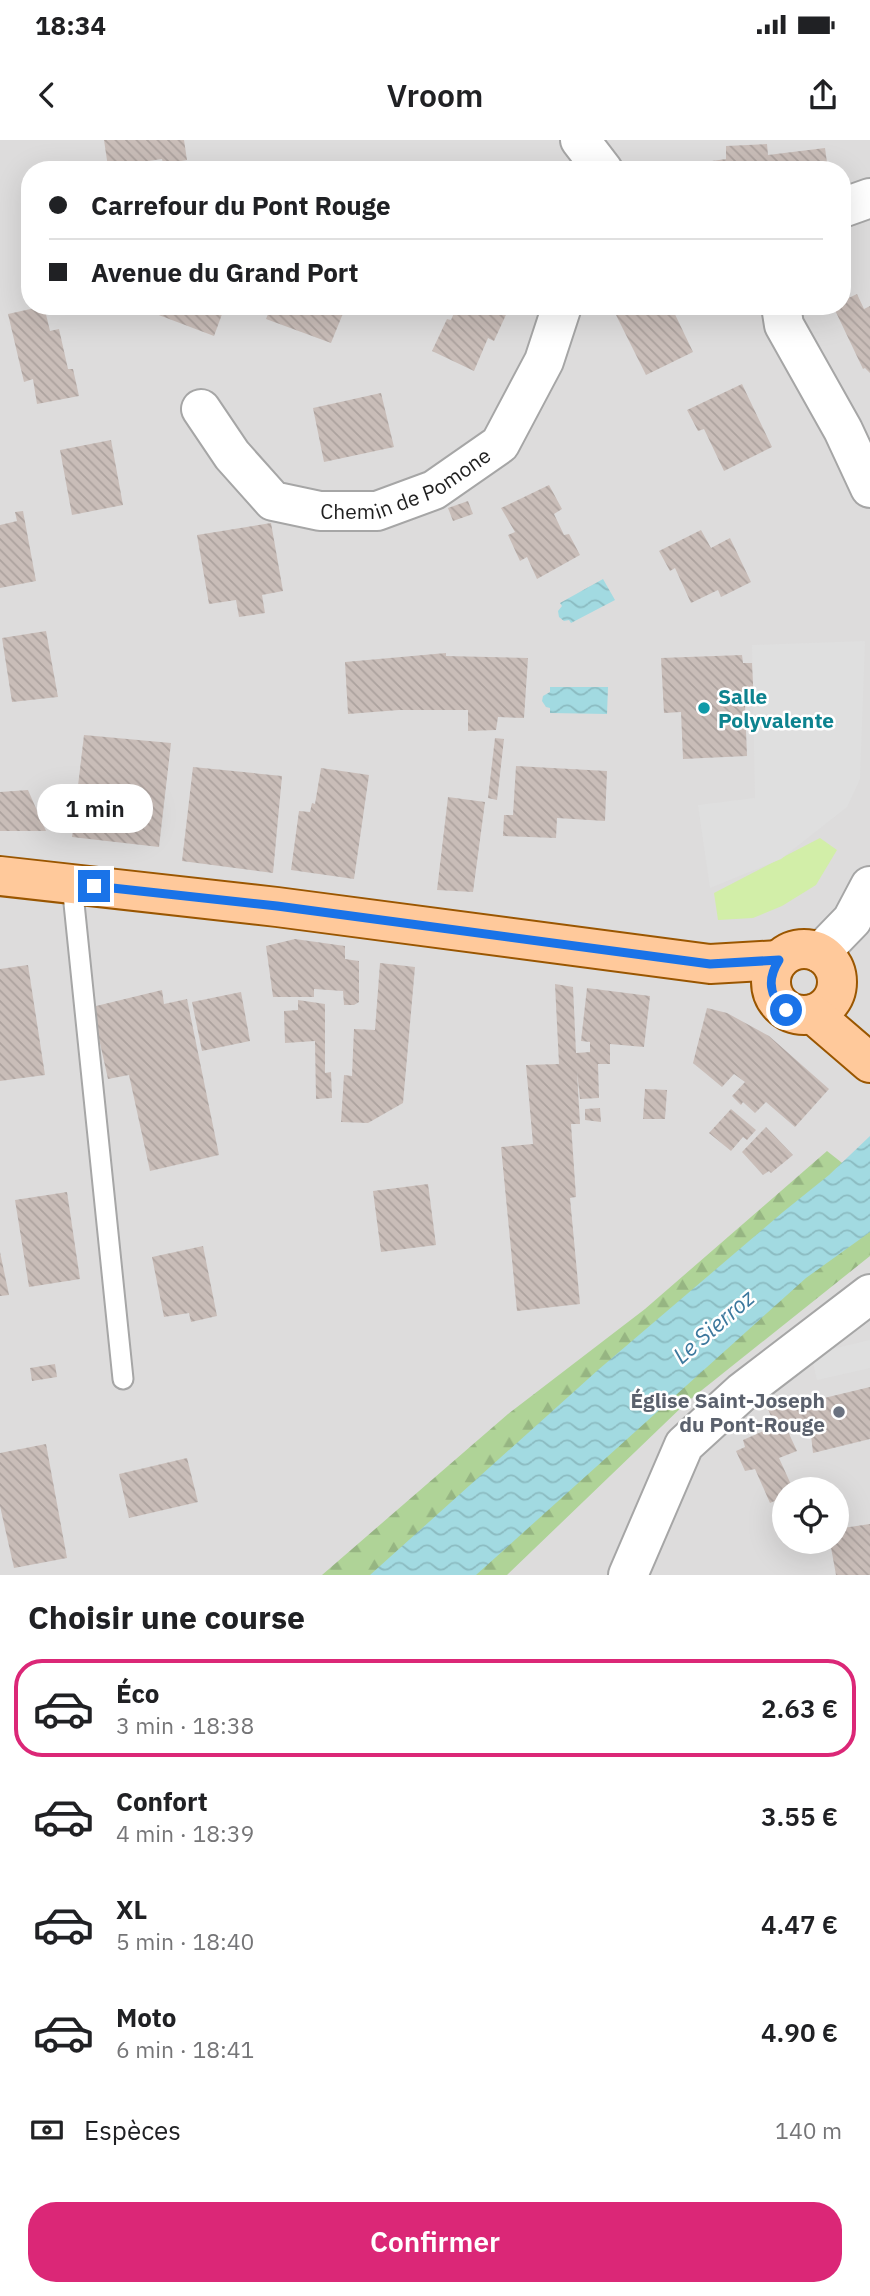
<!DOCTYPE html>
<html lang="fr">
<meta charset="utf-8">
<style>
body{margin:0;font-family:"IBM Plex Sans",sans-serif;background:#f6f6f6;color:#202124;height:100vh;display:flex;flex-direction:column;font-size:26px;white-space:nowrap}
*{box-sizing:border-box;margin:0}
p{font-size:23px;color:#757577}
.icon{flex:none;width:38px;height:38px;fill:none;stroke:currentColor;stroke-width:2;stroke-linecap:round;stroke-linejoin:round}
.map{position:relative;height:1435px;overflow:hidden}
.panel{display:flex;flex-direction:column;background:#fff;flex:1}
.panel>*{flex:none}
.top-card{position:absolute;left:21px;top:21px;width:830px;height:154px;border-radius:28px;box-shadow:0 7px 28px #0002;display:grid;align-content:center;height:154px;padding:0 28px;background:#fff}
.fabs{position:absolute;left:772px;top:1337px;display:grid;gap:14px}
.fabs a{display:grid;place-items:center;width:77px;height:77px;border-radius:50%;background:#fff;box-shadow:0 7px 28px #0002;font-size:35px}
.end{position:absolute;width:32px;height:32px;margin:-16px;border:9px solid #1a73e8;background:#fff;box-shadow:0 0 0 4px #fff}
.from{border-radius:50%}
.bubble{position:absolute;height:49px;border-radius:24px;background:#fff;box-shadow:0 7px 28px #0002;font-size:23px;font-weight:600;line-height:49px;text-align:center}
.top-card b{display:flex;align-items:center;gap:24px;height:66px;font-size:26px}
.top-card b+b{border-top:2px solid #e0e0e0}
.top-card i{width:18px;height:18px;background:#202124}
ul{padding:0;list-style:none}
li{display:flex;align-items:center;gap:21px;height:98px;margin:0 14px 10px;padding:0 14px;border:4px solid transparent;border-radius:28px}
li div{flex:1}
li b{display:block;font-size:26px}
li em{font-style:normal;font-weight:600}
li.selected{border-color:#db2777}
li>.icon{width:63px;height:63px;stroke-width:1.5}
h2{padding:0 28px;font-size:32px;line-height:84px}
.pay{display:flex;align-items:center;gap:18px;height:77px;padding:0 28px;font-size:26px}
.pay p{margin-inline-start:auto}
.button{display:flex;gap:14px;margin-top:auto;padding:14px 28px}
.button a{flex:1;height:80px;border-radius:28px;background:#db2777;color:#fff;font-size:28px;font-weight:600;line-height:80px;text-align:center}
.status{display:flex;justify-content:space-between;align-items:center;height:49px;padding:0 35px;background:#fff;direction:ltr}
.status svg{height:19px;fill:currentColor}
header{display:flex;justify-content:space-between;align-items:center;height:91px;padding:0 28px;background:#fff;font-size:32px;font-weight:600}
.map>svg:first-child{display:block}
.residential{fill:#dddcdc;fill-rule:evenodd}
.grass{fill:#d2eea8}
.forest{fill:url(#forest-firs)}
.parking{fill:#dfdfdf}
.water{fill:url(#water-waves)}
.building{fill:url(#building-back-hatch)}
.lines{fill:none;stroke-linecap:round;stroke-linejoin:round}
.service-casing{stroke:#a6a6a6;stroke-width:23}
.minor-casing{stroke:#a6a6a6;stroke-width:42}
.tertiary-casing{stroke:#a6a6a6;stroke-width:42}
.primary-casing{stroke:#9a5600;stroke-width:42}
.service{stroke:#fff;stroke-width:19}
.minor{stroke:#fff;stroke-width:38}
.tertiary{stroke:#fff;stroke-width:38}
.primary{stroke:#ffc99b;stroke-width:38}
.route{stroke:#1a73e8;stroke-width:9}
.culture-dot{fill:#0f9aa8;stroke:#fff;stroke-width:2.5}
.worship-dot{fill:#6b7280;stroke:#fff;stroke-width:2.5}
.labels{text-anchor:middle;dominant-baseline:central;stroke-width:5;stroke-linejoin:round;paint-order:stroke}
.street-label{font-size:21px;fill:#1f1f1f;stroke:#fff}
.culture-label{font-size:21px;font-weight:bold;fill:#0d838f;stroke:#fff;text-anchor:start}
.worship-label{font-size:21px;font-weight:bold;fill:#5b616d;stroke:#fff;text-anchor:end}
.water-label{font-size:23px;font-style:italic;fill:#3c789d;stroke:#fff}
</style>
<div class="status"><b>18:34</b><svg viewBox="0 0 49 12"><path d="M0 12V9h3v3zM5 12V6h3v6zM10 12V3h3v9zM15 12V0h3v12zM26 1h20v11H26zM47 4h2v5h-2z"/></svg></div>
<header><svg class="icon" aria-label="back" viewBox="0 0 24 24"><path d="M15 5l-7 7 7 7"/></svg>Vroom<svg class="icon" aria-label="share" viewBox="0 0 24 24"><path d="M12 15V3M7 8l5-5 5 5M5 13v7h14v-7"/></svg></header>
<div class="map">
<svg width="870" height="1435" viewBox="0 0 870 1435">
<defs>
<pattern id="forest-firs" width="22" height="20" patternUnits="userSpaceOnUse" patternTransform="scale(1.75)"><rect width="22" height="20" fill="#afd397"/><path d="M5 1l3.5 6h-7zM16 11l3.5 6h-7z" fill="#96b582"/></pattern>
<pattern id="water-waves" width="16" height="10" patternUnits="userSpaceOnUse" patternTransform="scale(1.75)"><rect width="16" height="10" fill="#a2dae1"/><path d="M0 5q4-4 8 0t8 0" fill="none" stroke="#8bbbc1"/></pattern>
<pattern id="building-back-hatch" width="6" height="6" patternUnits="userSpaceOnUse" patternTransform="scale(1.75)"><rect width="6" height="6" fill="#c9bdb8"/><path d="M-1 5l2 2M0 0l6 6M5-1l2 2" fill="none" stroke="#aca29e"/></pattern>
</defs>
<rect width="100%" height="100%" fill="#f1ebe5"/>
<path class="residential" d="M0,0H870V1435H0ZM30,30H842V166H30ZM784,1349H836V1402H784Z"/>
<polygon class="grass" points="820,698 837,710 816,745 782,766 753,778 718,780 714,753"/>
<polygon class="forest" points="827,1011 870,1045 870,1116 687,1262 507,1435 322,1435 508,1274 645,1169"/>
<g class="parking">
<polygon points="865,501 860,639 847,667 781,719 710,748 698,665 755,658 752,505"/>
<polygon points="870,1200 870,1228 817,1240 811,1214"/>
</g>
<g class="water">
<polygon points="603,439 615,460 571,483 569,480 564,481 559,477 558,471 562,466 560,463"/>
<polygon points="550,547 608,547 607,574 550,573 550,568 546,567 542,561 543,556 550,552"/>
<polygon points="870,996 870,1092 806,1138 476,1435 370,1435 598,1230 783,1072 829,1035"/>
</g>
<g class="building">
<polygon points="104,0 184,0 187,20 163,24 162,19 108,27"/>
<polygon points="767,4 768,15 825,8 828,30 678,30 677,26 726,19 726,6"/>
<polygon points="857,154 864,169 870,166 870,233 865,228 863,229 833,166 842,166 842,161"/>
<polygon points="44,166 50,191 59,189 68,229 73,229 79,256 37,264 33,239 24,242 8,174"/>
<polygon points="135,166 225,166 214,196"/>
<polygon points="271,166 346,166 331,203 266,179"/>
<polygon points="457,166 510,166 494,201 488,198 474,231 432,211 447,179 451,180"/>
<polygon points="628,166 671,166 693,212 646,235 615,173"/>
<polygon points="742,244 772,307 724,331 704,289 698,291 687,270"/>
<polygon points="381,253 394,307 324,322 313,268"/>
<polygon points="111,300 123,365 72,375 60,310"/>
<polygon points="549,345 562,369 554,374 564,395 569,394 580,415 537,439 527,417 520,421 508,395 515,392 501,368"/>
<polygon points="468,361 473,374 453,381 448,368"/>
<polygon points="23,371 36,441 0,448 0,385 17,381 15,372"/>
<polygon points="271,383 283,451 262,455 265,473 239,477 236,460 209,464 197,395"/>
<polygon points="701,390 711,408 730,398 751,442 721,457 718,450 691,463 675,428 670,431 659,411"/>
<polygon points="46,491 58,557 12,562 2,498"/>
<polygon points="446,513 446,516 528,518 524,578 498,577 496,590 468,591 468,570 399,570 348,574 345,522"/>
<polygon points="742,515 743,523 752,523 754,564 745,565 747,616 683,619 681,572 664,573 661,518"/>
<polygon points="84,595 171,603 159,707 72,697"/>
<polygon points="495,598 504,599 497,660 488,658"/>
<polygon points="516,626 607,631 605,681 557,678 556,698 503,696 504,675 513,675"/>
<polygon points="193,627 282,636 273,733 182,721"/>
<polygon points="321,628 369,635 354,739 291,730 299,671 310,672 312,663 315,664"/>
<polygon points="28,650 46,691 0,691 0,652"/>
<polygon points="448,657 485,662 473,752 437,750"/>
<polygon points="295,799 345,806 345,819 359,821 359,862 354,865 344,865 343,851 314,849 314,857 273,857 266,806"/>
<polygon points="380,823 415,827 403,963 368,983 341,982 344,935 352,936 354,889 375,890"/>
<polygon points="28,825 45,935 0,941 0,829"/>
<polygon points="555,844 573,847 576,913 590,912 590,902 581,901 587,848 650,856 644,907 610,904 610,924 598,924 599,958 580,959 577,932 580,984 571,984 576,1057 570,1058 580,1164 517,1171 501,1007 533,1004 526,925 559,924"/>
<polygon points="162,850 164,864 187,859 219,1015 150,1031 129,935 108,939 92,867"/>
<polygon points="241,852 250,901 202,911 192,862"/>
<polygon points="298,860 325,864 325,933 331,932 332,958 316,959 315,901 285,903 284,871 298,870"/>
<polygon points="707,868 727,873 769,896 829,949 795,987 766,962 755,973 743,962 741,965 732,956 745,942 734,934 722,947 693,923"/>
<polygon points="645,949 667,950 665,979 643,979"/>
<polygon points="600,968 601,982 585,980 585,969"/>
<polygon points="731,969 756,990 747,1000 743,997 731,1011 709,993"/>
<polygon points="766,987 793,1015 771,1033 769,1031 763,1035 742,1012"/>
<polygon points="428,1044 436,1105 381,1112 373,1051"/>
<polygon points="67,1052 80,1139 29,1147 15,1060"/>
<polygon points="203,1106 217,1176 191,1182 189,1173 164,1177 152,1117"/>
<polygon points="0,1112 9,1155 0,1156"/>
<polygon points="55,1224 57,1237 32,1241 30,1228"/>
<polygon points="870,1247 870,1299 813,1313 810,1286 801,1286 800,1280 785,1285 797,1311 779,1318 793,1349 784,1349 784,1357 770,1363 755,1329 745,1331 736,1311 745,1307 743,1300 775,1286 768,1269 816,1255 820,1259"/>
<polygon points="46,1304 67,1418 14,1428 0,1366 0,1313"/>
<polygon points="187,1318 198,1362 129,1378 119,1334"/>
<polygon points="870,1384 870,1435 836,1435 830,1402 836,1402 836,1389"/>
</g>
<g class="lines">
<g class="service-casing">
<polyline id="service" points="72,744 123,1239"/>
</g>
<g class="minor-casing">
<g id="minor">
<polyline points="580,0 603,30"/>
<path id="s1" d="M201,269L232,315L273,361L320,371H377L434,350L500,304L544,221L562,166"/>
<polyline points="628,1435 684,1305 742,1252 870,1154"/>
</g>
</g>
<g class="tertiary-casing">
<g id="tertiary">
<polyline points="842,68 870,58"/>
<polyline points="781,166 784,185 843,290 870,348"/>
<polyline points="820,813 852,780 870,746"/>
</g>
</g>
<g class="primary-casing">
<g id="primary">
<polyline points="0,736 277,767 710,824 779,820"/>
<circle cx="804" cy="842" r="33"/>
<polyline points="813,874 870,923"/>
</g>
</g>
<use href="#service" class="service"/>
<use href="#minor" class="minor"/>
<use href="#tertiary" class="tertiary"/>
<use href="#primary" class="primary"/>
</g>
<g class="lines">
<path class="route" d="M94,746L277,766L710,824L779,820C767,839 769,857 786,870"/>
</g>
<circle class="culture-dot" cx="704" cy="568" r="7"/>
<circle class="worship-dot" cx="839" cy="1272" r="7"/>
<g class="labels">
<g class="street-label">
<text stroke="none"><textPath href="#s1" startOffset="257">Chemin de Pomone</textPath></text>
</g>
<g class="culture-label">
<text x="718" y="556">Salle<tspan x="718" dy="24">Polyvalente</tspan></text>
</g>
<g class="worship-label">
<text x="825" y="1260">Église Saint-Joseph<tspan x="825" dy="24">du Pont-Rouge</tspan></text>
</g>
<g class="water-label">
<text transform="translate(713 1186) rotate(-41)">Le Sierroz</text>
</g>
</g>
</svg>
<div class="fabs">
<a><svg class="icon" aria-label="locate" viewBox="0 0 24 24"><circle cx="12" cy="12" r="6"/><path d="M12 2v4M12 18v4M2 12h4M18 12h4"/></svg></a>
</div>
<i class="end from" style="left:786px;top:870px"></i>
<i class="end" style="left:94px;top:746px"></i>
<div class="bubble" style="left:37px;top:644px;width:116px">1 min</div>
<div class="top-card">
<b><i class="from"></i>Carrefour du Pont Rouge</b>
<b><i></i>Avenue du Grand Port</b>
</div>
</div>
<section class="panel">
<h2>Choisir une course</h2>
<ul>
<li class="selected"><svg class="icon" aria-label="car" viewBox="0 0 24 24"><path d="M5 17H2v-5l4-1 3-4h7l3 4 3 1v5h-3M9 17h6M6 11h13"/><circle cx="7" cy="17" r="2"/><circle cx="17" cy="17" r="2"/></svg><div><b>Éco</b><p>3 min · 18:38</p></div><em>2.63 €</em></li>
<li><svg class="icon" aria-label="car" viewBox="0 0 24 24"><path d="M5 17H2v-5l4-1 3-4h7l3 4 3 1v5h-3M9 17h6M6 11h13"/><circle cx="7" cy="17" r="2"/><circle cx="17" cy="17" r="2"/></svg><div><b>Confort</b><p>4 min · 18:39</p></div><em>3.55 €</em></li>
<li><svg class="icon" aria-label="car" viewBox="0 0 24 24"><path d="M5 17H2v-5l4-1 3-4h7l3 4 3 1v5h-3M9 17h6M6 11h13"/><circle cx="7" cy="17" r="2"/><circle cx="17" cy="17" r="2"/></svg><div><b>XL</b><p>5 min · 18:40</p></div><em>4.47 €</em></li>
<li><svg class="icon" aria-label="car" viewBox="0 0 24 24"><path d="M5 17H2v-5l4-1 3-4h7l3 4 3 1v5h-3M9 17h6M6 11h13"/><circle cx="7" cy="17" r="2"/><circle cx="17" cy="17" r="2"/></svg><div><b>Moto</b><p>6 min · 18:41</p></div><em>4.90 €</em></li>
</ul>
<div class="pay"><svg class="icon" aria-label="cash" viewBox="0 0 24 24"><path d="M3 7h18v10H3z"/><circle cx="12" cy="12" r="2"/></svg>Espèces<p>140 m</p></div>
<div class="button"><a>Confirmer</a></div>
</section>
